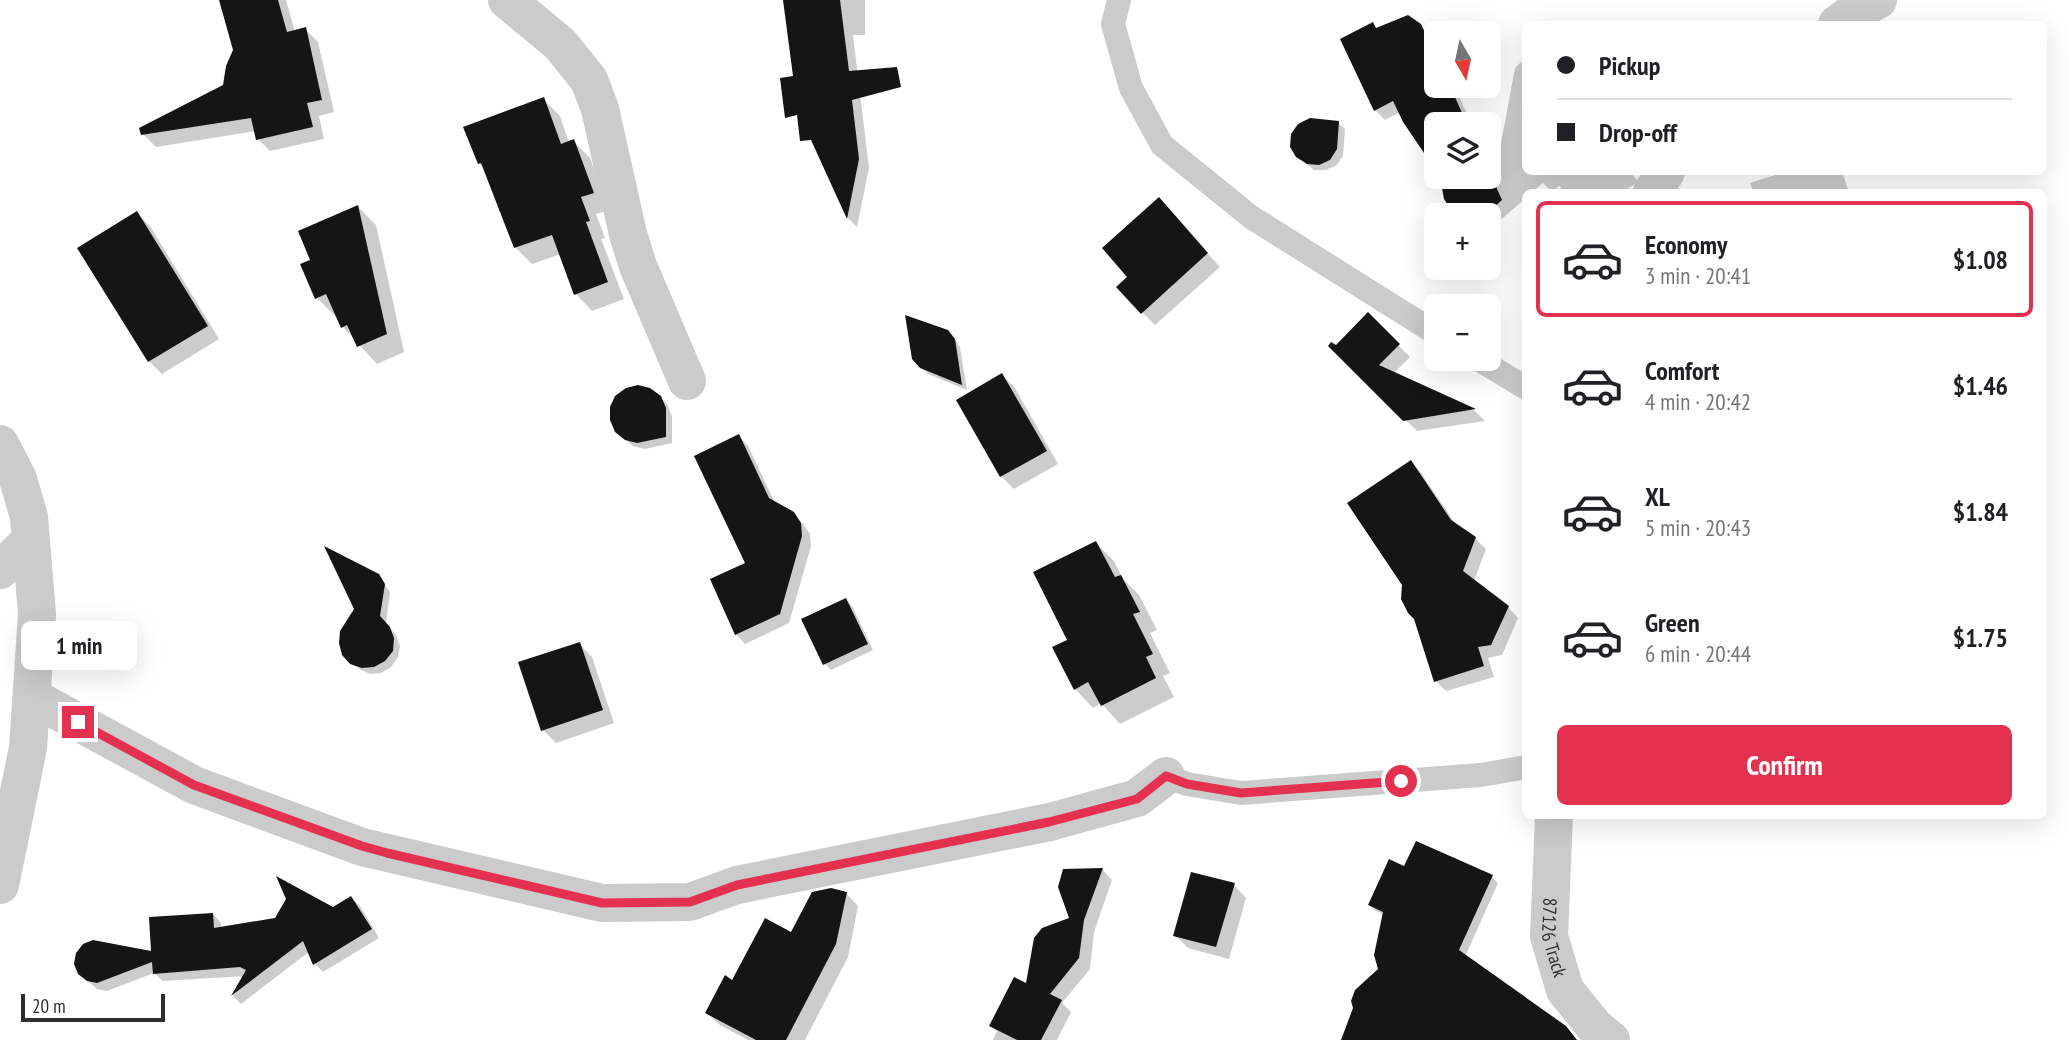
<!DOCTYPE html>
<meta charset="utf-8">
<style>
body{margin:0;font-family:"PT Sans Narrow",sans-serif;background:#f6f6f6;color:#202124;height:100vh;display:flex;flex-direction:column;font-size:26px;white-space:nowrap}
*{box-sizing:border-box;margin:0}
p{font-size:23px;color:#757577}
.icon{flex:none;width:38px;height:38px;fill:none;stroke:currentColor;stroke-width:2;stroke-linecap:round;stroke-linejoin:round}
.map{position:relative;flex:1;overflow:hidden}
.panel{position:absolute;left:1522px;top:189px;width:525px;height:630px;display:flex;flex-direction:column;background:#fff;border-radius:10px;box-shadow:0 7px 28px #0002}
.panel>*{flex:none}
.hud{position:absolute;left:1522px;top:21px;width:525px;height:154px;border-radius:10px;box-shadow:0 7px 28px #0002;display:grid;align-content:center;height:154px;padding:0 35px;background:#fff}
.needle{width:46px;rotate:171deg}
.controls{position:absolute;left:1424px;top:21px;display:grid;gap:14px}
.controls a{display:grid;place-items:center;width:77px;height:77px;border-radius:10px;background:#fff;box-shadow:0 7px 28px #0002;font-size:35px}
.scale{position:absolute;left:21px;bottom:18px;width:144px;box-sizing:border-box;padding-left:7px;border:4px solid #2e2e2e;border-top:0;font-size:19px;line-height:24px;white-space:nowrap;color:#2e2e2e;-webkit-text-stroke:5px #fff;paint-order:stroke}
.end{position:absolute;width:32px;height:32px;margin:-16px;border:9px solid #e43150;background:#fff;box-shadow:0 0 0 4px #fff}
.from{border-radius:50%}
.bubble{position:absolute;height:49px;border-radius:10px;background:#fff;box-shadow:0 7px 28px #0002;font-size:23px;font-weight:800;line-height:49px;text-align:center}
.hud b{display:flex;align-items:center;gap:24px;height:66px;font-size:26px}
.hud b+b{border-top:2px solid #e0e0e0}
.hud i{width:18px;height:18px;background:#202124}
ul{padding:12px 0 0;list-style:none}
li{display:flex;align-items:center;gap:21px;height:116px;margin:0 14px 10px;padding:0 21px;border:4px solid transparent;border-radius:10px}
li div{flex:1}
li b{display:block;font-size:26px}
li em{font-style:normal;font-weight:800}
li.selected{border-color:#e43150}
li>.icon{width:63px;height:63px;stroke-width:1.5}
.primary-button{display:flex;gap:14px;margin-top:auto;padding:14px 35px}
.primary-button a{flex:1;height:80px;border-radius:10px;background:#e43150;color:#fff;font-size:28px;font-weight:800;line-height:80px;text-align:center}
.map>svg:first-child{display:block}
.shadow{fill:#0003}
.building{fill:#151515}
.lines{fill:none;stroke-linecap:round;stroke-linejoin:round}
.lane{stroke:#cbcbcb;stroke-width:24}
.street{stroke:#cbcbcb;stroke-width:38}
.route{stroke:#e43150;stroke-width:9}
.labels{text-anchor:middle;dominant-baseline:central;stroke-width:7;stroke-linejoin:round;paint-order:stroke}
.street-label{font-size:19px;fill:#2e2e2e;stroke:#fff}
</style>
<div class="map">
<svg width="2069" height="1040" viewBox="0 0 2069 1040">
<rect width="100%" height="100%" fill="#fff"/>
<g class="shadow">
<polygon points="221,0 286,0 295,32 305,29 318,42 334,112 319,116 324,139 270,151 258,139 256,131 156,147 143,134 224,86 235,50"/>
<polygon points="807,0 865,0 865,35 853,35 869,168 857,227 848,218 807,125"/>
<polygon points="1373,24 1378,30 1420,26 1431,37 1437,49 1437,86 1454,86 1472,124 1437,124 1400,112 1385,120 1375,110"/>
<polygon points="1526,57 1526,172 1631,172 1638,182 1623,192 1564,192 1559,186 1552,192 1543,183 1532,192 1526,192 1526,198 1496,224 1489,227 1489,215 1458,215 1452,209 1442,177 1489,177 1489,162 1495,175 1515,68"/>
<polygon points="543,99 560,116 569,143 573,141 590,158 609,210 596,214 605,238 601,239 624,299 592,311 576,294 561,254 532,264 515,247 486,170 479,163"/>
<polygon points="1338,123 1345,129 1343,156 1336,166 1325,170 1314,170 1298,156"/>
<polygon points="1785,172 1842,172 1849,192 1748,192 1753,191 1750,183"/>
<polygon points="358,207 376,225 404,352 377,364 343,327 338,315 335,316 317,298 313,261"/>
<polygon points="137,213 150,226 219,339 162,374 149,361 79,248"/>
<polygon points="1171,213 1220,267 1155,325 1142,312 1130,277"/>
<polygon points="1368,315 1410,357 1394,373 1475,411 1485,421 1417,431 1331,346 1337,347"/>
<polygon points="954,338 960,347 967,390 928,374 921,367"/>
<polygon points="1002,375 1015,388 1058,464 1014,489 1001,476"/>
<polygon points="660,397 667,404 672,416 672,443 645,449 633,446 624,438"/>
<polygon points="739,436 748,446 775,503 793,514 803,524 810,534 811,546 789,623 745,644 736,634 748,564"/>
<polygon points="1411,463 1421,473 1457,526 1475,538 1486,549 1474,581 1508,607 1518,618 1502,655 1488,658 1494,677 1446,691 1436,681"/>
<polygon points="1096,543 1114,561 1123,579 1139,595 1157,630 1150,633 1170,673 1163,676 1174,697 1120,724 1101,703 1093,708 1075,689 1069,641"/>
<polygon points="378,575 390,592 386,624 396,635 400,646 398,657 391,667 381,673 370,674 359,669 344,654"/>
<polygon points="845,600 852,606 873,650 831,670 825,664"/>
<polygon points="579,644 592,657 614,723 556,743 543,730 520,663"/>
<polygon points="1405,868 1492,877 1498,883 1465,957 1577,1040 1343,1040 1380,969 1385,915 1376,911 1370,905"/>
<polygon points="1102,869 1112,880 1094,932 1090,969 1062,1003 1071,1012 1057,1040 993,1040 997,1031 991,1026 1028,985"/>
<polygon points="1234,885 1246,898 1229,959 1188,948 1175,935"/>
<polygon points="846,893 858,906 848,957 805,1040 748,1040 720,1025 707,1013 733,982"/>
<polygon points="351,898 360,906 379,938 323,972 315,964 310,951 241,1004 233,996 245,976 163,981 154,973 107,991 97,989 79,973 153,953 213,914 221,923 221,928 333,909"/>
</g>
<g class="building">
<polygon points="219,0 278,0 287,32 306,27 322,100 307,103 313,127 256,140 251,118 141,135 139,128 223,85 226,66 233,50"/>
<polygon points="783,0 840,0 849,71 897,67 901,87 852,100 859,159 847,219 811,140 800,141 797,115 785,118 780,78 793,76"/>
<polygon points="1408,15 1421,24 1437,58 1437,86 1450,86 1467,124 1437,124 1437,172 1403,122 1393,101 1374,111 1340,39 1373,22 1376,28"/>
<polygon points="544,97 561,144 574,139 594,193 581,197 590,221 586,222 608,282 574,295 552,235 514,248 481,163 478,164 463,127"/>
<polygon points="1310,118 1339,121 1337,149 1330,160 1319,165 1307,164 1296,157 1290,147 1291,134 1298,124"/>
<polygon points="1489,171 1502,200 1485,215 1459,215 1451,210 1444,199 1440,177 1489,177"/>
<polygon points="1159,197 1208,253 1141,314 1116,287 1127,277 1102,248"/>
<polygon points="358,205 387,334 357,347 347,325 341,328 326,294 315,299 300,264 310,260 298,231"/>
<polygon points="137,211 208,326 148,362 77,248"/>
<polygon points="1368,312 1400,344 1379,365 1476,409 1403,421 1328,346 1331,342 1336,345"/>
<polygon points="905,315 948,330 955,339 962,385 920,368 912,359"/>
<polygon points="1002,373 1047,451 1000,477 956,400"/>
<polygon points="638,385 650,388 661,396 666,408 666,437 637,443 625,440 615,432 610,420 610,407 615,396 626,388"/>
<polygon points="739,434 769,498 794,512 801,523 802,536 780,614 735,635 710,579 745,563 694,456"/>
<polygon points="1411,460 1451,520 1476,537 1463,571 1509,606 1491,645 1478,647 1484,666 1434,682 1414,619 1408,613 1401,599 1402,585 1347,503"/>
<polygon points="1096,541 1115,577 1121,575 1140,612 1133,614 1153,654 1146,657 1156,678 1101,706 1088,682 1074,690 1052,647 1067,640 1033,572"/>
<polygon points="324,546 379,574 385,584 380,616 390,627 394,638 393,651 385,661 374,667 362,668 350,664 342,655 339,643 340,631 354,609"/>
<polygon points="846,598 868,644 823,665 801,619"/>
<polygon points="580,642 603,710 541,731 518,662"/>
<polygon points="1416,841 1493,875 1459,950 1566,1026 1577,1040 1341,1040 1353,1008 1351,1001 1355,990 1378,969 1374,955 1383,912 1368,905 1389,859 1404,866"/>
<polygon points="1103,868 1084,920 1079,958 1050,994 1062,1000 1041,1040 1017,1040 989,1026 1014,977 1026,983 1034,938 1042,928 1069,918 1058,887 1063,869"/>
<polygon points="1191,872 1235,883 1216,947 1173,936"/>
<polygon points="276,876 333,907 351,896 372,929 313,965 303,941 231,996 246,970 240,967 153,974 152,962 97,983 87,981 78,974 74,964 76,953 83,944 93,940 151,951 149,917 213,913 214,928 275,918 286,899"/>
<polygon points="831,888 847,892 836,944 786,1040 756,1040 705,1013 725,975 732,980 765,918 791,932 812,892"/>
</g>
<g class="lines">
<g class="lane">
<polyline points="1119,0 1113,24 1131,88 1162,145 1251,217 1437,334"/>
<polyline points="1478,359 1526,388"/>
<polyline points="1166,776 1187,784 1241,793 1481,775 1526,767"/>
</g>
<g class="street">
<polyline points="507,0 560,44 589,80 600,109 628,234 638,266 687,381"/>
<polyline points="1837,24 1848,16 1878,0"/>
<polyline points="1652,192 1666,172"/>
<polyline points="0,444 18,479 29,517 37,614 28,748 0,885"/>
<polyline points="0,570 31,540"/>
<polyline points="32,697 194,785 362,847 602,903 690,902 737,885 1050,822 1137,798 1166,776"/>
<path id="s1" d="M1554,816L1549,936L1565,990L1595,1027L1611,1040"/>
</g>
</g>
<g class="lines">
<polyline class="route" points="78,722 194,785 362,846 387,853 602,903 690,902 737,885 1049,822 1137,799 1166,776 1187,784 1241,793 1401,781"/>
</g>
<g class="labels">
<g class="street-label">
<text stroke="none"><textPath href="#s1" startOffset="122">87126 Track</textPath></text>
</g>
</g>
</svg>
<div class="controls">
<a><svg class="needle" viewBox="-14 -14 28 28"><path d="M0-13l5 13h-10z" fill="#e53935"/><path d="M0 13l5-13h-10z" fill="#757577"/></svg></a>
<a><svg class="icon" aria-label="layers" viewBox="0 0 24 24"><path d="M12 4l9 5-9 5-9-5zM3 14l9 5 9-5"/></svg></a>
<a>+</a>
<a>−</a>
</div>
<div class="scale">20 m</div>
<i class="end from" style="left:1401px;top:781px"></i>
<i class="end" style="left:78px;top:722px"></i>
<div class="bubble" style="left:21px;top:621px;width:116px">1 min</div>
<div class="hud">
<b><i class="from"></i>Pickup</b>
<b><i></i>Drop-off</b>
</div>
<section class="panel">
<ul>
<li class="selected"><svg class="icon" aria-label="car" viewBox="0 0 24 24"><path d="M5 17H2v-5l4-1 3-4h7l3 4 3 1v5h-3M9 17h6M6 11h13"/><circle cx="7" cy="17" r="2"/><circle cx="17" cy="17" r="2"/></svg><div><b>Economy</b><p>3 min · 20:41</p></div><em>$1.08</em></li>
<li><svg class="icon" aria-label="car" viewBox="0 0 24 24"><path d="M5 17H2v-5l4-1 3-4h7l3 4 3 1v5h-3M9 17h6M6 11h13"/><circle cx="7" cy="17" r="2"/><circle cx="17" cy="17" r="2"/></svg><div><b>Comfort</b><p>4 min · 20:42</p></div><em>$1.46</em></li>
<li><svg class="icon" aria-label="car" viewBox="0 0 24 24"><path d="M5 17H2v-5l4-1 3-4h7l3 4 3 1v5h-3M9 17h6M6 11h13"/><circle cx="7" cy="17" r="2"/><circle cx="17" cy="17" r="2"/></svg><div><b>XL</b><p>5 min · 20:43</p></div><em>$1.84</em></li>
<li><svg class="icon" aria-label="car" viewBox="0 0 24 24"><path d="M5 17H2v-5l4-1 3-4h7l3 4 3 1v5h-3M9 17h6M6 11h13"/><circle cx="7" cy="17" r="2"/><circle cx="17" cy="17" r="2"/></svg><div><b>Green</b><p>6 min · 20:44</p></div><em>$1.75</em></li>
</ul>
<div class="primary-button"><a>Confirm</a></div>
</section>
</div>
